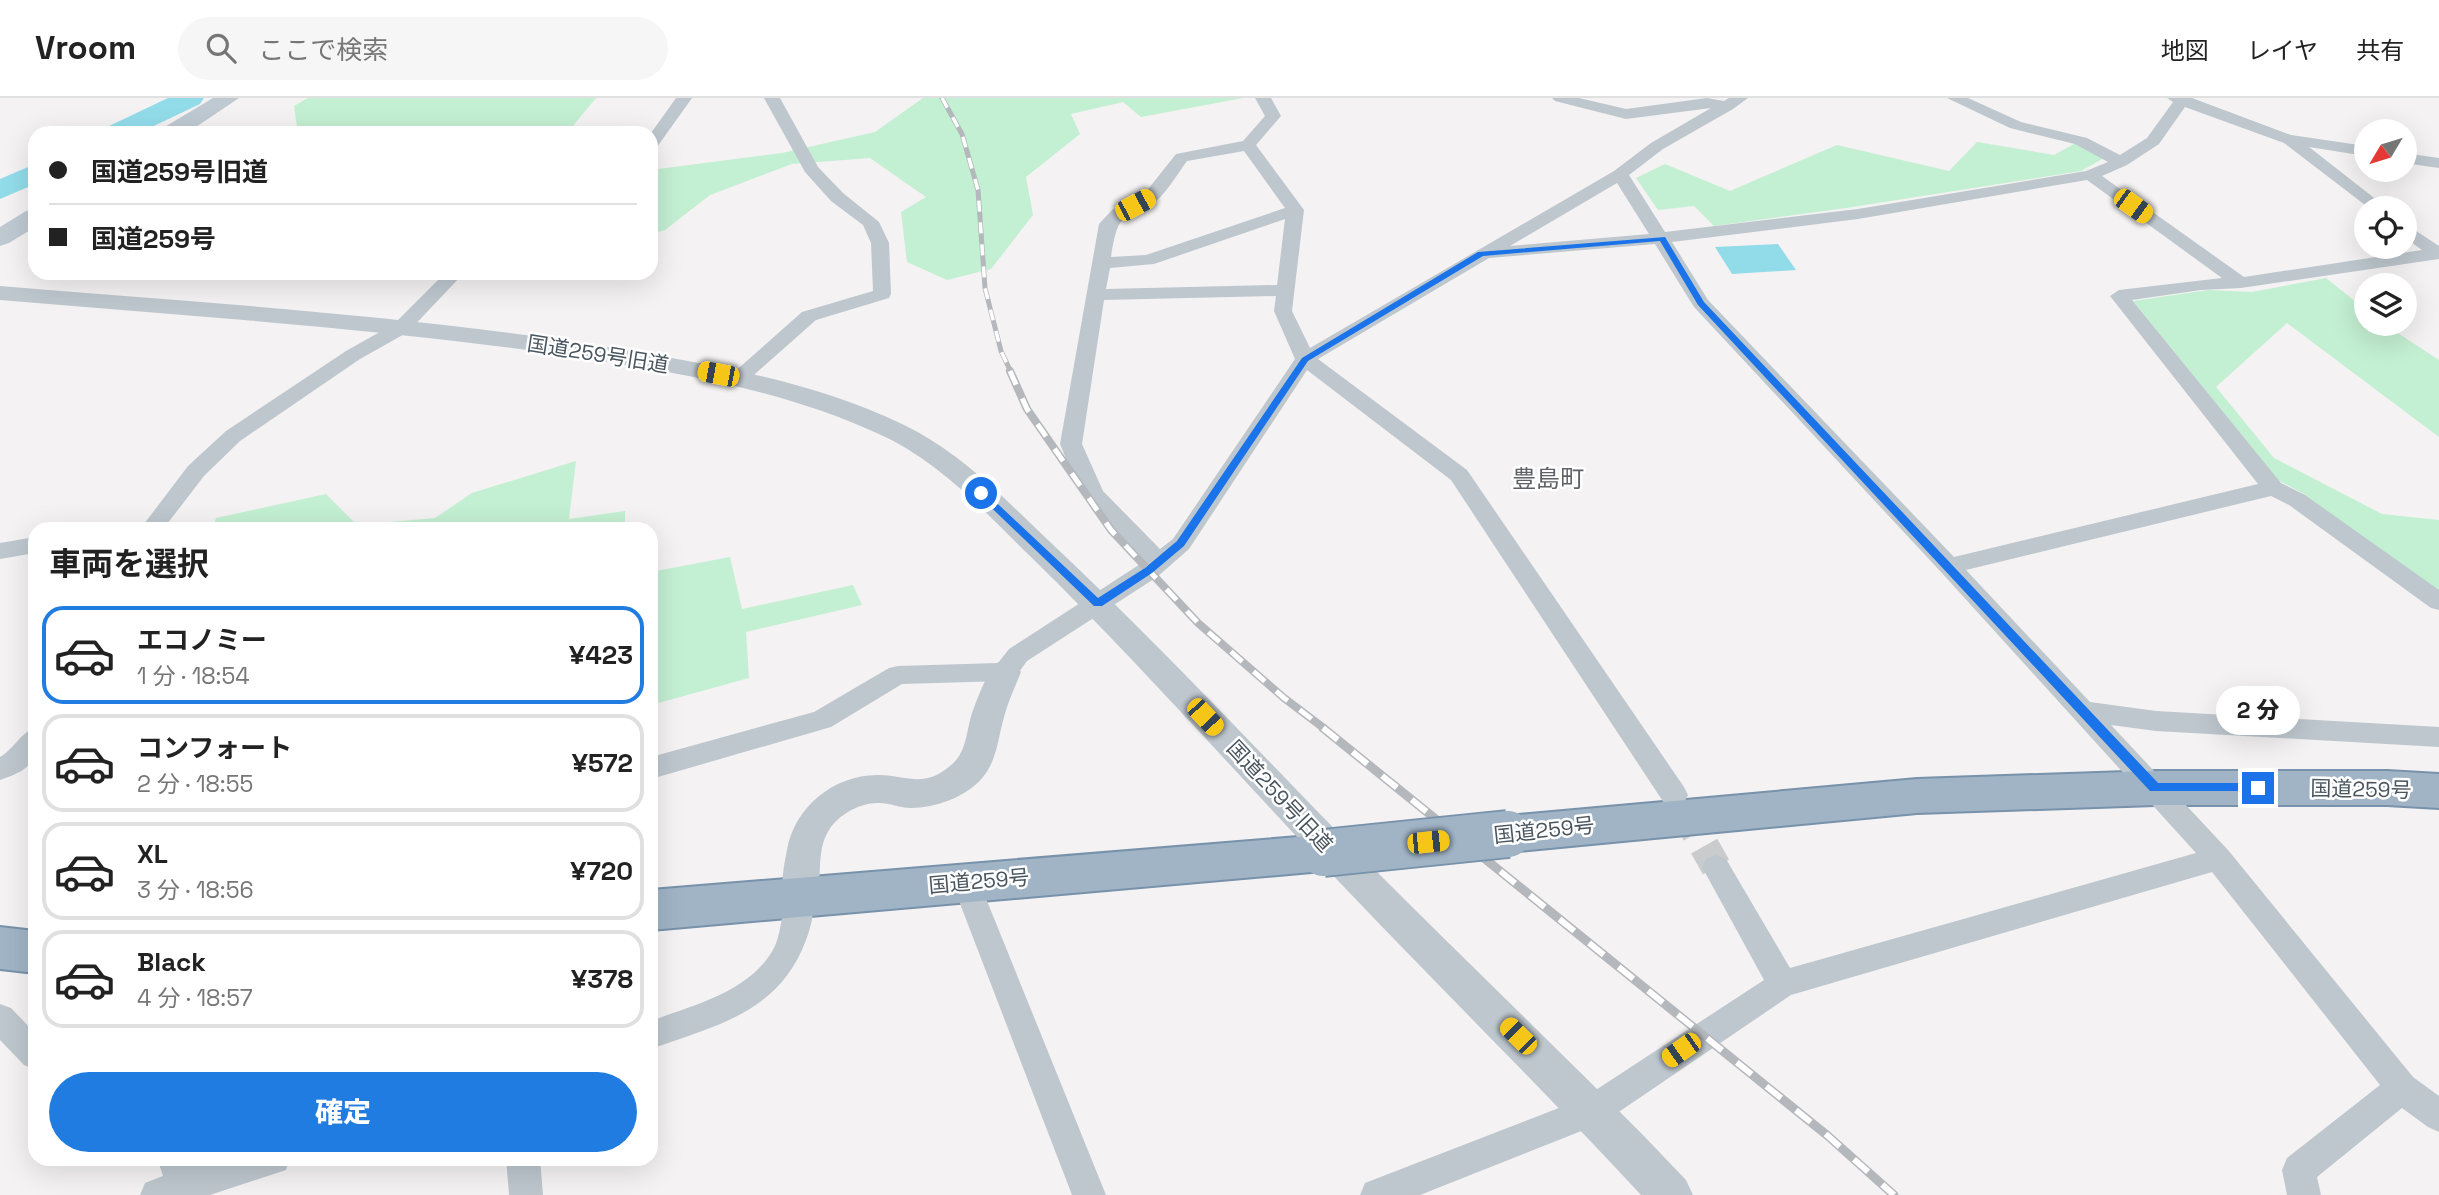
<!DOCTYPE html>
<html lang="ja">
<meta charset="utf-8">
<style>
body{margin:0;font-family:"Space Grotesk","Noto Sans JP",sans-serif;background:#f6f6f6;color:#222;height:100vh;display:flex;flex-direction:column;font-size:26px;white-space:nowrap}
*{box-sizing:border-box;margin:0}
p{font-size:23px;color:#767676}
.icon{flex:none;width:38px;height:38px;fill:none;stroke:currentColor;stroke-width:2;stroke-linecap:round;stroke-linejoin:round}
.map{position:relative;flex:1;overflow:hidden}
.sheet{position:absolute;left:28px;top:424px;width:630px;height:644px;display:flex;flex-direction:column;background:#fff;border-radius:21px;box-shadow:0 7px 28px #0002}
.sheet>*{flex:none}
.guide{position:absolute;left:28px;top:28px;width:630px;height:154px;border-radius:21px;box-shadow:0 7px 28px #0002;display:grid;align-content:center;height:154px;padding:0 21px;background:#fff}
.needle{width:46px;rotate:232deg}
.controls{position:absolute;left:2354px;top:21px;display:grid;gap:14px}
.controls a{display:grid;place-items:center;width:63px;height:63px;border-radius:50%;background:#fff;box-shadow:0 7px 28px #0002;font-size:35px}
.end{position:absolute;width:32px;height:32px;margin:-16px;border:9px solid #1a73e8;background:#fff;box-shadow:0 0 0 4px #fff}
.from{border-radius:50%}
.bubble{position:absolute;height:49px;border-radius:24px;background:#fff;box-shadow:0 7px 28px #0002;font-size:23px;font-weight:800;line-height:49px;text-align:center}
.car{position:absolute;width:21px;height:42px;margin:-21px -10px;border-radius:9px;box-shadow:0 0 5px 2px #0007;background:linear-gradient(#f5c518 24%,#345 0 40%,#f5c518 0 76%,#345 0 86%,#f5c518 0)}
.guide b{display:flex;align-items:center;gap:24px;height:66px;font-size:26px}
.guide b+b{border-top:2px solid #e0e0e0}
.guide i{width:18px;height:18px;background:#222}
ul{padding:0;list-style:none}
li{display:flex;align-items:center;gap:21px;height:98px;margin:0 14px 10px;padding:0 7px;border:4px solid #e0e0e0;border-radius:21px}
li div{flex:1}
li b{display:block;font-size:26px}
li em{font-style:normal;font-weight:800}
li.selected{border-color:#207ce0}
li>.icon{width:63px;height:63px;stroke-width:1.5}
h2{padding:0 21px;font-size:32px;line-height:84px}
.button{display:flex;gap:14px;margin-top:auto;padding:14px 21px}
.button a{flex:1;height:80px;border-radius:42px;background:#207ce0;color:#fff;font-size:28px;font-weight:800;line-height:80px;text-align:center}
header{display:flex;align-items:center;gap:42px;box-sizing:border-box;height:98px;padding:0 35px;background:#fff;border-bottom:2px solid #e0e0e0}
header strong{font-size:33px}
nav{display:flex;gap:38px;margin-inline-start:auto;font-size:24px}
.search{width:490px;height:63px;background:#f6f6f6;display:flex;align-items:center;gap:18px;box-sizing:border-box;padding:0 24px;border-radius:38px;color:#767676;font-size:26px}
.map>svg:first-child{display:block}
.green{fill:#c3efd2}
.water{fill:#92dcea}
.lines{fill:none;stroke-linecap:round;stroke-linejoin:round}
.river{fill:#92dcea;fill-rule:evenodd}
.minor-tunnel{stroke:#cacbcd;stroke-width:30;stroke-dasharray:30 15;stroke-linecap:butt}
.trunk-casing{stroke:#7792aa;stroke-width:4}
.minor{fill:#bec7ce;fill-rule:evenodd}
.tertiary{fill:#bec7ce;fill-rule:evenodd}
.secondary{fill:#bfc9d2;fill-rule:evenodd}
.trunk{fill:#a0b4c6;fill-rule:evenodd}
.rail-far2-casing{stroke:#b4b7bc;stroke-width:5}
.rail-far1-casing{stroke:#b4b7bc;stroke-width:8}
.rail-casing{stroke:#b4b7bc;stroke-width:9}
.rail-far2{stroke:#fff;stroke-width:3.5;stroke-dasharray:11;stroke-linecap:butt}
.rail-far1{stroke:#fff;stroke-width:5;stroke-dasharray:15;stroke-linecap:butt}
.rail{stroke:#fff;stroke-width:6;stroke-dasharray:19;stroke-linecap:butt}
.trunk-bridge-casing{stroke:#7792aa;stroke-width:50;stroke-linecap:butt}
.trunk-bridge{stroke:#a0b4c6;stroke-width:46}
.route{fill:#1a73e8}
.labels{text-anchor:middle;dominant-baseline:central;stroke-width:5;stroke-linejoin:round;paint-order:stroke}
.street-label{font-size:21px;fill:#4a565f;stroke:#fff}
.quarter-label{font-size:24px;fill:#5e6267;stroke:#fff}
</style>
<header>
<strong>Vroom</strong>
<div class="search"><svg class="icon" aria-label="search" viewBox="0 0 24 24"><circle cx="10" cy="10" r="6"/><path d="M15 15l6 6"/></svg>ここで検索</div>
<nav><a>地図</a><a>レイヤ</a><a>共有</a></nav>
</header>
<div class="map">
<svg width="2439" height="1097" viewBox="0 0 2439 1097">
<rect width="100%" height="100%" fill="#f4f2f2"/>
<g class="green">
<polygon points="308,0 596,0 567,35 298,35 294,8"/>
<polygon points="923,0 1243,0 1141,19 1123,4 1071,16 1080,36 1026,79 1033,117 991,171 947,182 907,164 901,114 926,99 870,60 792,66 710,97 665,132 651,136 651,72 782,55 875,34"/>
<polygon points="1977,44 2054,57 2076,45 2104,60 2081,73 1846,110 1714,128 1694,108 1658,112 1636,80 1665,66 1730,93 1837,47 1949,73"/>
<polygon points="2326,180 2366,212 2366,226 2384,226 2439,262 2439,339 2287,225 2216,289 2274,360 2382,416 2439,422 2439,497 2304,396 2278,382 2133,203 2209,192 2252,194"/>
<polygon points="576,363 569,421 625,413 625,430 213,430 216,420 326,396 357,427 435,420 472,395"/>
<polygon points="730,459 742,511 853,487 862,507 746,534 749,580 651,607 651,474"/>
</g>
<polygon class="water" points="1778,146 1796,172 1732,176 1715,149"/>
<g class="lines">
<g class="river">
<polygon points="168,0 204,0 200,6 139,35 103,35 107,29"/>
<polygon points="35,66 35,86 0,101 0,81"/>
</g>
<polyline class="minor-tunnel" points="1682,709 1716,769"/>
<g class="trunk-casing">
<g id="trunk">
<polygon points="2155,673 2387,673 2439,676 2439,710 2387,707 2155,707 1917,715 1508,754 1493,749 1486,736 1493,723 1508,718 1917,681"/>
<polygon points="1323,737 1339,742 1345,755 1339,768 1323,773 651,832 651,792"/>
<polygon points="0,829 35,833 35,875 0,871"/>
</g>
</g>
<g class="minor">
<polygon points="676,0 692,0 657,49 651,51 651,35"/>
<polygon points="764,0 780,0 818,69 843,95 879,124 889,145 891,196 889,200 816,222 746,284 732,284 729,280 732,276 802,214 873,193 871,145 863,127 831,103 805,74"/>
<path d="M1255,0H1271L1281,18L1256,47L1304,112L1292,213L1310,250L1614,73L1651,45L1711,10L1626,21L1555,3L1552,0H1579L1626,11L1707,0L1724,3L1729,0H1748L1733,11L1663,51L1629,77L1665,134L1858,111L2086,73L2108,64L2075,46L2010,30L1947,0H1968L2021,24L2087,40L2120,57L2147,40L2173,4L2167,0H2192L2291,37L2366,48V58L2309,49L2387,110H2369L2284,45L2185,9L2159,46L2127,67L2102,78L2244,179L2422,152L2404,139V125L2439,148V161L2241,190L2201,192L2132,202L2281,385L2305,397L2439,492V512L2431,510L2289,407L2271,398L1966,472L2090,604L2156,613L2439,629V649L2156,633L2111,627L2228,752L2413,979L2439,998V1034L2428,1029L2402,1010L2317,1079L2321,1097H2287L2282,1072L2287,1060L2380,987L2212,774L1791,897L1604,1024L1420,1097H1360L1365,1085L1582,1001L1764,882L1702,769L1706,761L1716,757L1726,761L1790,870L2196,755L1941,474L1694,209L1655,146L1489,160L1318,261L1467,372L1684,689L1688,697L1684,705L1674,708L1664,705L1451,382L1307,272L1189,451L1157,479L1027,563L1014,581L1005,583L902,586L831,629L651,681V659L814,614L889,570L898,568L998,565L1009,551L1145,463L1088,403L1075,383L1060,346L1099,126L1112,112L1145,95L1176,56L1243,43L1265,18ZM1244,53L1285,110L1146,157L1111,159C1120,106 1122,130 1156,103C1168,93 1178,75 1187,63ZM2087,82L2222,180L2119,192L2110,198L2258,386L1954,459L1708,202L1672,144L1858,121ZM1617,85L1649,136L1510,148ZM1285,121L1277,187L1106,191L1110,170L1154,166ZM1276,198L1274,213L1295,261L1173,441L1160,451L1103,393L1082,346L1104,202Z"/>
<polygon points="2404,55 2439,60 2439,70 2404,65"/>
<polygon points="445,175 464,175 408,234 360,261 240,343 204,378 164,430 141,430 188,368 226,333 346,253 394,226"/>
<polygon points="35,439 35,455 0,461 0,445"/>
<path d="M35,630C35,664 35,670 0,682V659C14,651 20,635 35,630Z"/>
<polygon points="971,771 981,774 985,783 987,803 1106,1097 1072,1097 959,803 957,783 961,774"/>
<path d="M800,787L810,790C817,805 812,827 806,842C779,915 717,927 651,951V923C694,907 753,893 775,848C783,829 781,808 790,790Z"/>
<polygon points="0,906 11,910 35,935 35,972 24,967 0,942"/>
<polygon points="157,1060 195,1060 198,1067 220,1060 290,1060 286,1072 210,1097 140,1097 145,1085 163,1078"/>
<polygon points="506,1060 540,1060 543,1097 509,1097"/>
</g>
<g class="tertiary">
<path d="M0,188C204,205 409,217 612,250C710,266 813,283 904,327C960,354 1004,400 1048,442C1131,520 1210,602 1289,684C1404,804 1525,918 1642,1036L1686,1082L1693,1097H1641C1529,976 1410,861 1298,740C1210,646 1124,550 1032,460C985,414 939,363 879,336C779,290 669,273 562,257C376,230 188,218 0,202Z"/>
<path d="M1005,562L1016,566L1021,574C1015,589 1008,604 1004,619C998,640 997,662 983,679C967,699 935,710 911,710C900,710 890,705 879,705C861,704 838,717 829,732C814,755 825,786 813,810L800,815L787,810C779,793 783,771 787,752C794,710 834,676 879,677C908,678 924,690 950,668C967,655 966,634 972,615C978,598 985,581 994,566Z"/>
</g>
<g class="secondary">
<polygon points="213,0 239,0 187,35 160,35 163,30"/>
<polygon points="35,111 35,129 9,145 0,148 0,129 26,113"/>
</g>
<use href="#trunk" class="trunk"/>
<g class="rail-far2-casing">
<polyline id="rail-far2" points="942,0 962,36 978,92 985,190 1001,253 1011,274"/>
</g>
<g class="rail-far1-casing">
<polyline id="rail-far1" points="1010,273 1027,311 1111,432 1198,525 1284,600 1325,631"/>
</g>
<g class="rail-casing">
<polyline id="rail" points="1323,630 1828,1038 1894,1097"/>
</g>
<use href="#rail-far2" class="rail-far2"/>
<use href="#rail-far1" class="rail-far1"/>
<use href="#rail" class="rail"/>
<g class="trunk-bridge-casing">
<polyline id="trunk-bridge" points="1323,755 1508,736"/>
</g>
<use href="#trunk-bridge" class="trunk-bridge"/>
</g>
<polygon class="route" points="1665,139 1704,204 2158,685 2258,685 2262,686 2262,693 2150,693 1698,207 1660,143 1483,158 1308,263 1184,448 1152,475 1102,508 1094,508 976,395 984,393 1098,500 1145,470 1177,443 1302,260 1478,154"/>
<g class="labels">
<g class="street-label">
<text transform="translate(598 256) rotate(9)">国道259号旧道</text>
<text transform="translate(2361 691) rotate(1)">国道259号</text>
<text transform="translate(1280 698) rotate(47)">国道259号旧道</text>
<text transform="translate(1544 732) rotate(-6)">国道259号</text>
<text transform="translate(979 783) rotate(-5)">国道259号</text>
</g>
<g class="quarter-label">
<text x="1548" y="380">豊島町</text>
</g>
</g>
</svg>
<div class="controls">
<a><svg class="needle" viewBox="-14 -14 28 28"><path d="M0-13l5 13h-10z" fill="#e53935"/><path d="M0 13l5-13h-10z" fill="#767676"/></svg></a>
<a><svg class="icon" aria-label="locate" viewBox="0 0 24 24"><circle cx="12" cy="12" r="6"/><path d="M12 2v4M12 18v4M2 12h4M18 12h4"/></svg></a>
<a><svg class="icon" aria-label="layers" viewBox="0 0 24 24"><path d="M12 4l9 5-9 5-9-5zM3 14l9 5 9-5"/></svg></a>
</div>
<i class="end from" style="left:981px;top:395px"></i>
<i class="end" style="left:2258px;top:690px"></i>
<div class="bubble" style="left:2216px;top:588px;width:84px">2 分</div>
<i class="car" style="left:1135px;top:107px;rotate:62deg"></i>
<i class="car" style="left:2133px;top:108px;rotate:126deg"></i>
<i class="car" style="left:718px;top:276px;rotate:281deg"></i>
<i class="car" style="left:1205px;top:619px;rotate:137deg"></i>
<i class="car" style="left:1428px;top:744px;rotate:84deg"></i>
<i class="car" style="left:1518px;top:938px;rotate:315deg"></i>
<i class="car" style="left:1681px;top:952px;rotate:235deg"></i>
<div class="guide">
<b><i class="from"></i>国道259号旧道</b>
<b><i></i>国道259号</b>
</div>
<section class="sheet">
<h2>車両を選択</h2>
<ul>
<li class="selected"><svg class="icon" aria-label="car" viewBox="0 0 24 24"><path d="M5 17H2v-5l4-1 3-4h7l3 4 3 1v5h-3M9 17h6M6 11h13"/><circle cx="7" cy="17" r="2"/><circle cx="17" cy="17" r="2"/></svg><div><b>エコノミー</b><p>1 分 · 18:54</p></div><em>¥423</em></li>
<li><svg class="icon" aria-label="car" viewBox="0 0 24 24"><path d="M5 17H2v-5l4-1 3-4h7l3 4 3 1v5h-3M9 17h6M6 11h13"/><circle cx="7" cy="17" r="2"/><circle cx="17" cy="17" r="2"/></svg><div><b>コンフォート</b><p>2 分 · 18:55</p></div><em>¥572</em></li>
<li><svg class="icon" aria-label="car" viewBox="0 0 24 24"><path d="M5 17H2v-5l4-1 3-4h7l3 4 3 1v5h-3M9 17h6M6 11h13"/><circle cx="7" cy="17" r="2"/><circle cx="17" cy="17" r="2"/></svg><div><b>XL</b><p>3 分 · 18:56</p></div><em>¥720</em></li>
<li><svg class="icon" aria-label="car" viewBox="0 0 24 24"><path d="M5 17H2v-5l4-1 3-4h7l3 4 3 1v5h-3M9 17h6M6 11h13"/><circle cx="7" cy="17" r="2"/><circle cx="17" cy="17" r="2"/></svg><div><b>Black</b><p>4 分 · 18:57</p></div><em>¥378</em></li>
</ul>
<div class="button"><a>確定</a></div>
</section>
</div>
